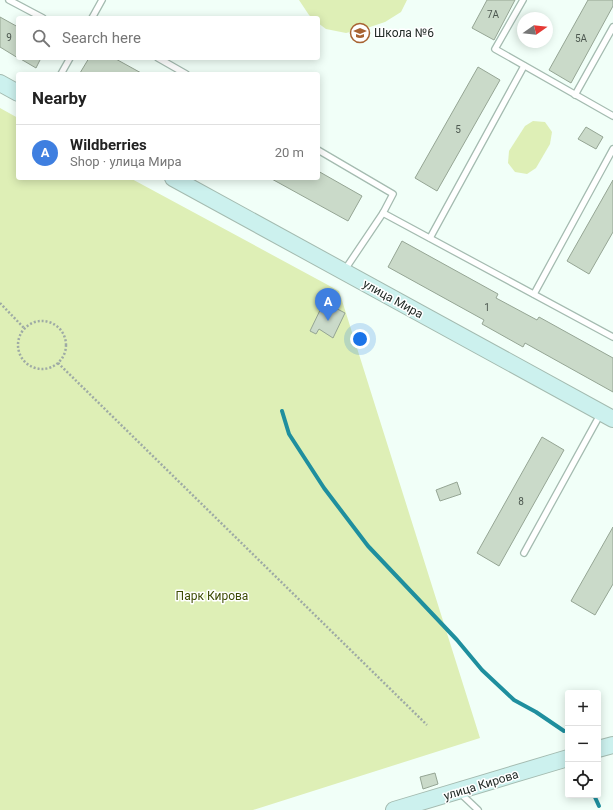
<!DOCTYPE html>
<html lang="en">
<head>
<meta charset="utf-8">
<style>
  :root { --surface:#fff; --page:#f6f6f6; --text:#222; --muted:#767676; --line:#e0e0e0; --accent:#a76332 }
  body { margin:0; font-family:Roboto,sans-serif; background:var(--page); color:var(--text) }
  .controls { position:absolute; right:12px; bottom:12px; display:grid; overflow:hidden; border-radius:4px; box-shadow:0 2px 10px #0003 }
  .controls button { width:36px; height:36px; display:grid; place-items:center; padding:0; border:0; border-bottom:1px solid var(--line); background:var(--surface); color:var(--text); font:20px sans-serif }
  .compass { position:absolute; left:517px; top:12px; width:36px; height:36px; border-radius:50%; background:var(--surface); box-shadow:0 2px 10px #0003; rotate:76deg }
  .you { position:absolute; left:360px; top:339px; width:14px; height:14px; margin:-10px; border:3px solid #fff; border-radius:50%; background:#1a73e8; box-shadow:0 0 0 6px #1a73e833 }
  .badge { display:grid; place-items:center; width:26px; height:26px; border-radius:50%; background:var(--accent); color:#fff; font-size:13px; font-weight:700 }
  .pin { position:absolute; translate:-50% -33px; filter:drop-shadow(0 1px 2px #0008) }
  .pin::after { content:''; position:absolute; top:21px; width:14px; height:12px; background:inherit; clip-path:polygon(0 0,100% 0,50% 100%) }
  .list { margin:0; padding:0; list-style:none }
  h2 { display:flex; justify-content:space-between; align-items:center; height:52px; margin:0; padding:0 16px; font-size:17px }
  h2 small { font-size:13px; font-weight:400; color:var(--muted) }
  .list li { display:grid; grid-template-columns:26px 1fr auto; gap:12px; align-items:center; box-sizing:border-box; height:56px; padding:0 16px; border-top:1px solid var(--line) }
  .list b { display:block; font-size:15px; white-space:nowrap }
  .list p { margin:0; font-size:13px; white-space:nowrap; color:var(--muted) }
  .list em { font-size:13px; font-style:normal; color:var(--muted) }
  .icon { flex:none; width:22px; height:22px; fill:none; stroke:currentColor; stroke-width:2; stroke-linecap:round; stroke-linejoin:round }
  .map { position:relative; flex:none; width:613px; height:810px; overflow:hidden }
  .search { position:absolute; background:var(--surface); box-shadow:0 2px 10px #0003; left:16px; top:16px; width:304px; height:44px; display:flex; align-items:center; gap:10px; box-sizing:border-box; padding:0 14px; border-radius:4px; color:var(--muted); font-size:15px }
  .panel { position:absolute; background:var(--surface); box-shadow:0 2px 10px #0003; left:16px; top:72px; width:304px; height:108px; border-radius:4px }
  .map>svg:first-child { display:block }
</style>
</head>
<body>
<div class="map">
<svg width="613" height="810" viewBox="0 0 613 810">
  <rect width="100%" height="100%" fill="#f1fff8"/>
  <g fill="#deefb6">
    <polygon points="299,0 407,0 401,12 385,22 367,28 346,33 326,29 318,23 318,18 312,18 309,15"/>
    <polygon points="0,108 18,118 18,178 130,178 339,291 480,738 253,810 0,810"/>
    <polygon points="533,121 545,122 552,132 550,144 536,168 527,174 515,172 508,163 509,151 525,126"/>
  </g>
  <g fill="none" stroke-linecap="round" stroke-linejoin="round">
    <g stroke="#1f8f9e" stroke-width="4">
      <polyline points="282,411 289,434 324,488 368,546 457,640 482,670 514,700 536,712 564,731"/>
      <polyline points="594,795 599,806"/>
    </g>
  </g>
  <g fill="#cadac9" stroke="#95a594">
    <polygon points="487,0 515,0 494,40 472,28"/>
    <polygon points="588,0 613,0 613,6 571,83 549,70"/>
    <polygon points="0,17 18,27 18,58 0,47"/>
    <polygon points="19,58 41,58 36,68"/>
    <polygon points="89,58 114,58 143,74 82,74 80,73"/>
    <polygon points="478,67 500,80 437,191 415,178"/>
    <polygon points="586,127 603,137 596,149 578,139"/>
    <polygon points="318,171 362,196 348,221 270,178 318,178"/>
    <polygon points="613,180 613,232 589,274 567,261"/>
    <polygon points="402,241 498,294 496,298 537,320 539,317 613,358 613,392 525,343 523,347 482,324 484,320 388,267"/>
    <polygon points="324,302 345,313 333,338 319,329 316,334 310,331"/>
    <polygon points="542,437 564,450 499,566 477,553"/>
    <polygon points="457,482 461,494 440,501 436,490"/>
    <polygon points="613,527 613,584 595,615 571,601"/>
    <polygon points="435,773 438,784 423,789 420,777"/>
  </g>
  <g fill="none" stroke-linecap="round" stroke-linejoin="round">
    <g stroke="#a4bbb0" stroke-width="8">
      <g id="lane">
        <polyline points="9,0 43,18"/>
        <polyline points="523,0 495,49 613,116"/>
        <polyline points="92,18 102,0"/>
        <polyline points="158,58 186,74"/>
        <polyline points="61,74 70,58"/>
        <polyline points="575,95 613,27"/>
        <polyline points="318,150 393,194 383,213 344,271"/>
        <polyline points="383,213 613,337"/>
        <polyline points="430,238 524,66"/>
        <polyline points="534,294 613,149"/>
        <polyline points="524,553 601,413"/>
        <polyline points="459,792 478,810"/>
      </g>
    </g>
    <g stroke="#a4bbb0" stroke-width="18">
      <g id="secondary">
        <polyline points="0,83 18,93"/>
        <polyline points="173,178 613,419"/>
        <polyline points="598,749 613,745"/>
        <polyline points="394,810 568,758"/>
      </g>
    </g>
    <g stroke="#9eaaa5" stroke-width="2.5" stroke-dasharray="2 2" stroke-linecap="butt">
      <polyline points="0,303 25,329"/>
      <circle cx="42" cy="345" r="24"/>
      <polyline points="58,363 427,725"/>
    </g>
    <use href="#lane" stroke="#fff" stroke-width="5.5"/>
    <use href="#secondary" stroke="#ccf1ee" stroke-width="16"/>
  </g>
  <defs>
    <g id="school-ring" transform="scale(1)"><circle r="9.5" fill="#fff" stroke="#a76332" stroke-width="1.5"/><path d="M0-5L7-2L0 1L-7-2ZM-4 1L0 2.5L4 1V4Q0 6-4 4Z" fill="#a76332"/></g>
  </defs>
  <g fill-rule="evenodd">
    <use href="#school-ring" x="360" y="33"/>
  </g>
  <g text-anchor="middle" stroke-width="3" stroke-linejoin="round" paint-order="stroke">
    <g font-size="10" fill="#4d5850">
      <text x="493" y="18">7А</text>
      <text x="9" y="41">9</text>
      <text x="581" y="42">5А</text>
      <text x="458" y="133">5</text>
      <text x="487" y="311">1</text>
      <text x="521" y="505">8</text>
    </g>
    <g font-size="12" fill="#232c28" stroke="#fff" text-anchor="start">
      <text x="374" y="37">Школа №6</text>
    </g>
    <g font-size="12" fill="#232c28" stroke="#fff">
      <text transform="translate(393 299) rotate(29)" y="4">улица Мира</text>
      <text transform="translate(481 785) rotate(-17)" y="4">улица Кирова</text>
    </g>
    <g font-size="12" fill="#3d4b04" stroke="#fff">
      <text x="212" y="600">Парк Кирова</text>
    </g>
  </g>
</svg>
<div class="controls">
<button>+</button>
<button>−</button>
<button><svg class="icon" aria-label="locate" viewBox="0 0 24 24"><circle cx="12" cy="12" r="6"/><path d="M12 2v4M12 18v4M2 12h4M18 12h4"/></svg></button>
</div>
<svg class="compass" viewBox="-18 -18 36 36"><path d="M0-13l5 13h-10z" fill="#e53935"/><path d="M0 13l5-13h-10z" fill="#767676"/></svg>
<div class="you"></div>
<div class="pin badge" style="left:328px;top:321px;background:#3f7fe0">A</div>
<div class="search"><svg class="icon" aria-label="search" viewBox="0 0 24 24"><circle cx="10" cy="10" r="6"/><path d="M15 15l6 6"/></svg>Search here</div>
<section class="panel">
<h2>Nearby<small></small></h2>
<ul class="list">
<li><span class="badge" style="background:#3f7fe0">A</span><div><b>Wildberries</b><p>Shop · улица Мира</p></div><em>20 m</em></li>
</ul>
</section>
</div>
</body>
</html>
